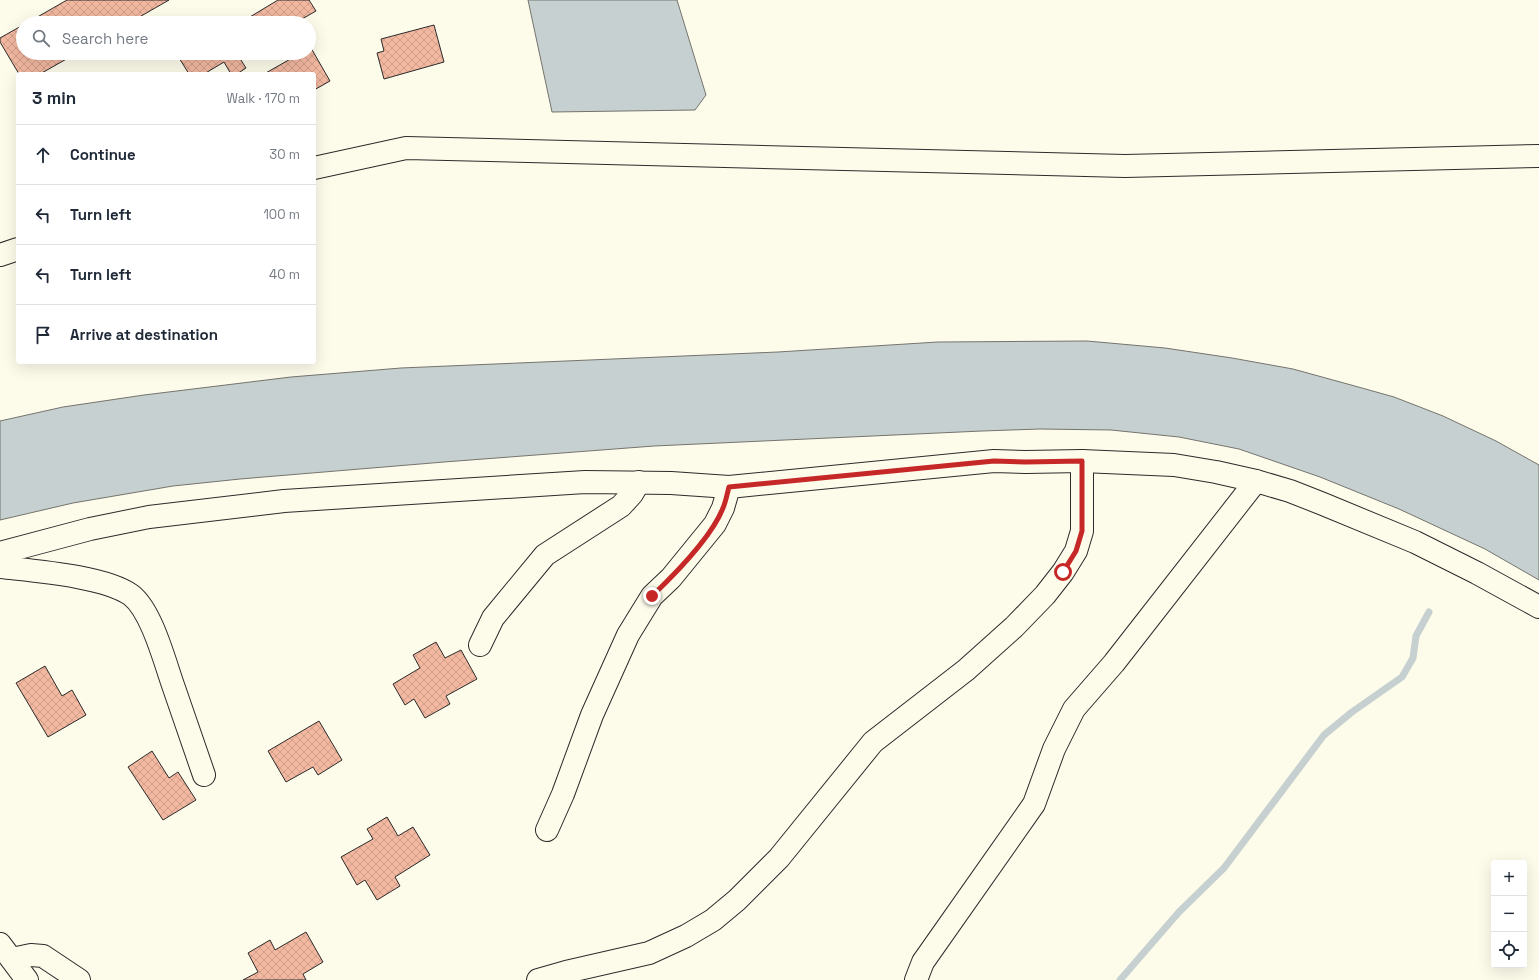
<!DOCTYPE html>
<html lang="en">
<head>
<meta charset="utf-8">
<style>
  :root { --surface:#fff; --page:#f2f2f3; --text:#1f2937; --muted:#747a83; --line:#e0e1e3 }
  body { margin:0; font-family:"Space Grotesk",sans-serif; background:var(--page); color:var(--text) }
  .controls { position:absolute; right:12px; bottom:12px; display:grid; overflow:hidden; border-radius:4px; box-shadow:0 4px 16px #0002 }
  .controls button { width:36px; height:36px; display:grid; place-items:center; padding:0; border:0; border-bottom:1px solid var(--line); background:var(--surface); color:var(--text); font:20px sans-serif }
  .stop { position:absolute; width:12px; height:12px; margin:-9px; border:3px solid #c62828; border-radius:50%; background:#fff }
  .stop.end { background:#c62828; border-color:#fff; box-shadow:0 1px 4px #0008 }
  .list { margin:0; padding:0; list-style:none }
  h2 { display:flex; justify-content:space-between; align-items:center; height:52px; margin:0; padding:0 16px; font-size:17px }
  h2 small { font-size:13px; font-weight:400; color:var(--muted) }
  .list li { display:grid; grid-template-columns:26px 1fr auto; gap:12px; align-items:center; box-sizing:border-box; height:60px; padding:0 16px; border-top:1px solid var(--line) }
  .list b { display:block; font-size:15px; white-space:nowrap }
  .list em { font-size:13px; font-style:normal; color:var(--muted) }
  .icon { flex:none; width:22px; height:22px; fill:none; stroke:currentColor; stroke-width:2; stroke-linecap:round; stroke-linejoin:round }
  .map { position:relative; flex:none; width:1539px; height:980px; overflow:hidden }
  .search { position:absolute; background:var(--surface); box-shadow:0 4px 16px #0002; left:16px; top:16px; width:300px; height:44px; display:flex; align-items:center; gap:10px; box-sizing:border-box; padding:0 14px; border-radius:22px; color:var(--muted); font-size:15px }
  .panel { position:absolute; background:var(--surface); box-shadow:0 4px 16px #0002; left:16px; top:72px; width:300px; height:292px; border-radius:4px }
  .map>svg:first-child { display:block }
</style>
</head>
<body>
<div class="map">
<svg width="1539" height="980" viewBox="0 0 1539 980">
  <defs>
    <pattern id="building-cross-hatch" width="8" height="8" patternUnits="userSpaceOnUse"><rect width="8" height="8" fill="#f2b8a0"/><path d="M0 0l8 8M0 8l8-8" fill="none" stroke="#d09e8a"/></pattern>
  </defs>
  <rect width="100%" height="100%" fill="#fdfbea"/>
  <g fill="#c7d0d0" stroke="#74746e">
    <polygon points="528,0 677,0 706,95 695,110 552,112"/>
    <polygon points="1087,341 1165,348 1232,358 1293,369 1362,388 1394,397 1443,416 1496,441 1539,465 1539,580 1485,549 1399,509 1320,477 1239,449 1179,437 1111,430 1040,429 982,431 654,446 444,462 240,479 173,486 73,503 0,520 0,421 63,407 144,395 291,377 401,368 778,352 938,342"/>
  </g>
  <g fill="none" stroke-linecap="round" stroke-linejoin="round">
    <polyline stroke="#c7d0d0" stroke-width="7" points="1120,980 1179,912 1224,868 1324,735 1352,712 1402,677 1413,658 1416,636 1429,612"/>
  </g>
  <g fill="url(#building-cross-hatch)" stroke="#2b2b2b">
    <polygon points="67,0 169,0 129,23 27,23"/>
    <polygon points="278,0 309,0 316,11 295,23 240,23"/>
    <polygon points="23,25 23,53 77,53 40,74 19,74 0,42 0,38"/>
    <polygon points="434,25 444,62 384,79 377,53 384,51 381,39"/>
    <polygon points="311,48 330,81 314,90 314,74 264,74 301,53 309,53 309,49"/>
    <polygon points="176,53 245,53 239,57 246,68 237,74 231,74 224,62 204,74 189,74"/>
    <polygon points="436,642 445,658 461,650 477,679 446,696 450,704 425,718 414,699 405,705 393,684 420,668 413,655"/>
    <polygon points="45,666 62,696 72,690 86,715 48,737 16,683"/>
    <polygon points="319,721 342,760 318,775 313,767 286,782 268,751"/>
    <polygon points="152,751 169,778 178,772 196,800 163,820 128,767"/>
    <polygon points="387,817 398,836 413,827 430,855 395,877 400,886 377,900 365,880 357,885 341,857 373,839 367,829"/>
    <polygon points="306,932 323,962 303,974 306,980 243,980 258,972 248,953 270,940 275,950"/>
  </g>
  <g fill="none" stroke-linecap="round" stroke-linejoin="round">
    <g stroke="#2b2b2b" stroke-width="24">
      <g id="minor">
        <polyline points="314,168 406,148 1125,166 1539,156"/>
        <polyline points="0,255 18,249"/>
        <polyline points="0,553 90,529 149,517 284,501 585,482 671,483 729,487 994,461 1026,462 1082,461 1174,465 1216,472 1256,481 1290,491 1323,504 1415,542 1477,573 1539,607"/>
        <path d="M0,567C34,571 104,576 131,595C152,611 165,663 174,688C184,717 194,746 204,775"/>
        <polyline points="480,645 493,618 545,555 621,506 632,494 639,482"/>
        <polyline points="547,830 563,794 592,715 628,635 652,596 671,578 715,524 723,508 729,487"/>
        <polyline points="0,944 27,980"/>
        <polyline points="12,959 31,955 43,956 79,980"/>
        <polyline points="538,980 566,972 649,953 686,936 713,920 737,900 779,858 873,742 966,670 1014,627 1045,595 1063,572 1076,551 1082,531 1082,461"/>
        <polyline points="916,980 923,962 1034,804 1054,749 1074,709 1114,663 1256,481"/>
      </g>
    </g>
    <use href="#minor" stroke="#fdfbea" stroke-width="22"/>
  </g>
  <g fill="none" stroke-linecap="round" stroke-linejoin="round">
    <path stroke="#c62828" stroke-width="5" d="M652,596C674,575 712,536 723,508C726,501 727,494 729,487L994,461L1026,462L1082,461V531L1076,551L1063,572"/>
  </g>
</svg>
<div class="controls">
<button>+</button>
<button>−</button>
<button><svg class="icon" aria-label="locate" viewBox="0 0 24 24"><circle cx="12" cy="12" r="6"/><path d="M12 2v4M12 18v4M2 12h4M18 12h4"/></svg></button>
</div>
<div class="stop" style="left:1063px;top:572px"></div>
<div class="stop end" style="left:652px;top:596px"></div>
<div class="search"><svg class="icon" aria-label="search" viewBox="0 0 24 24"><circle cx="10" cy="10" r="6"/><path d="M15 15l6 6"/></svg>Search here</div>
<section class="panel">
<h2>3 min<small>Walk · 170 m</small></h2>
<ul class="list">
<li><svg class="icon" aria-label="ahead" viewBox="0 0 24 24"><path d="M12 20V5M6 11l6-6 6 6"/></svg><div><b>Continue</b></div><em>30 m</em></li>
<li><svg class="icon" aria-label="left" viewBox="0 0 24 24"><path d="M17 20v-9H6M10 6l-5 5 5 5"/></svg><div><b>Turn left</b></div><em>100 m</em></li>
<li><svg class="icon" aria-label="left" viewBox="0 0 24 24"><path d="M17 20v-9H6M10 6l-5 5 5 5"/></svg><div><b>Turn left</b></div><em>40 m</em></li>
<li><svg class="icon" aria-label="arrive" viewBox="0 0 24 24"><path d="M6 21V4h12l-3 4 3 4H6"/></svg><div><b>Arrive at destination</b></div></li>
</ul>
</section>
</div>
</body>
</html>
